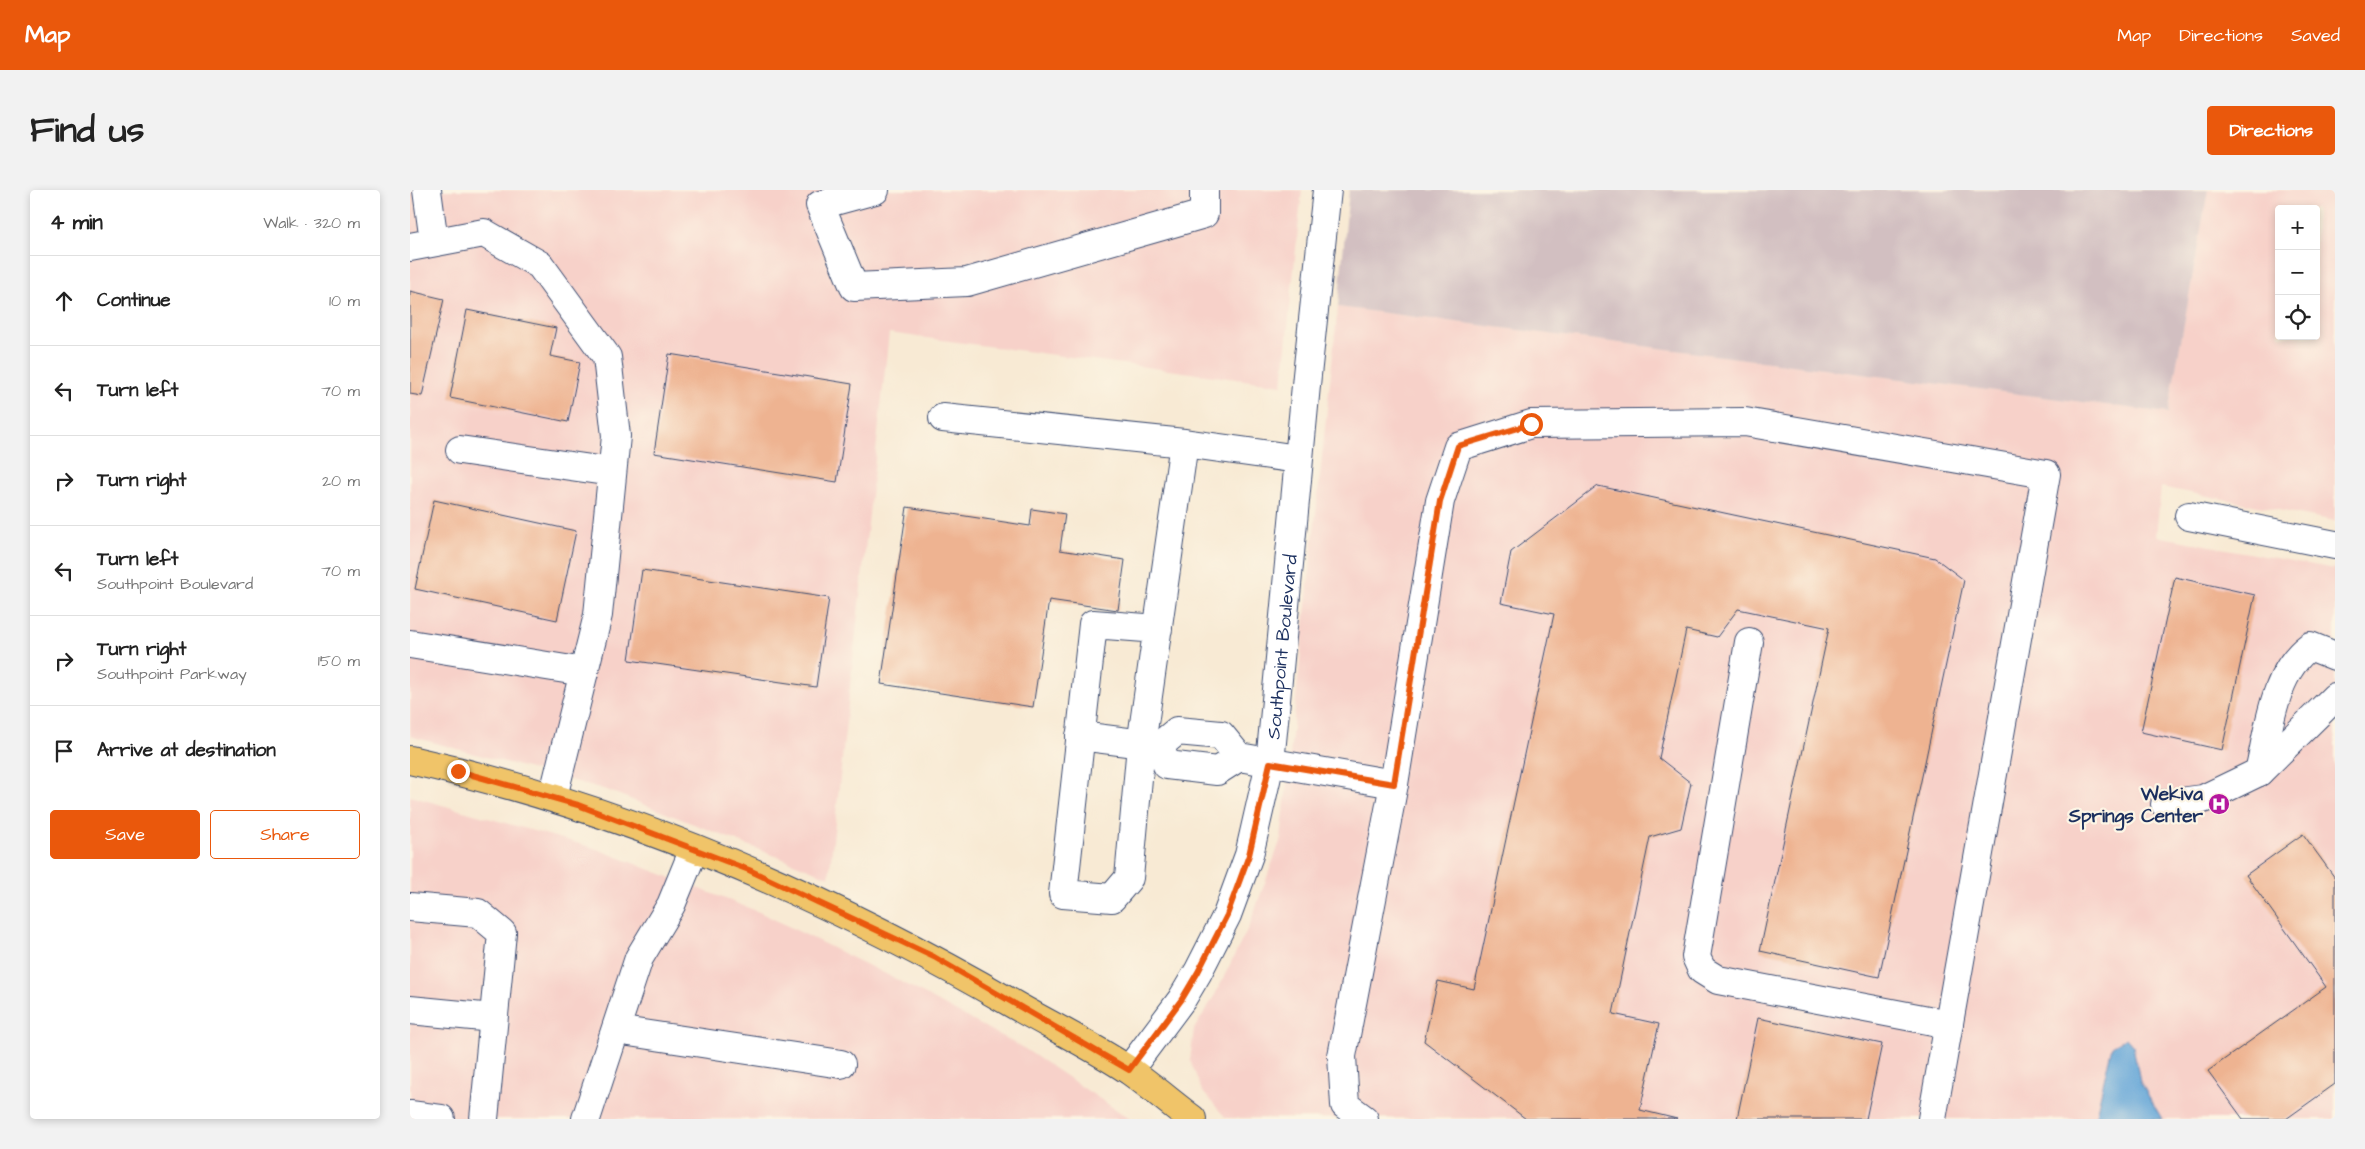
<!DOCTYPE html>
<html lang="en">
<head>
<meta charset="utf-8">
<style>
  :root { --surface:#fff; --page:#f2f2f2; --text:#222; --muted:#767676; --line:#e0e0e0; --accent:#ea580c }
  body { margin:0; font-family:"Architects Daughter",sans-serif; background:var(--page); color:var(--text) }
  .controls { position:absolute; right:15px; top:15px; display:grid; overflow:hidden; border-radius:5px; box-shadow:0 2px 8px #0003 }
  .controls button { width:45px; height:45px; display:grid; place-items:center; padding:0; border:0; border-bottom:1px solid var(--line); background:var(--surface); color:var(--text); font:25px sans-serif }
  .stop { position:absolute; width:15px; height:15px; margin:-11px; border:4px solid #ea580c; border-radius:50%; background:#fff }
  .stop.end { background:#ea580c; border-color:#fff; box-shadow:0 1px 5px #0008 }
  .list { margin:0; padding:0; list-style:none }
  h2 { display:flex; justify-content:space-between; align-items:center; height:65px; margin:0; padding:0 20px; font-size:21px }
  h2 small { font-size:16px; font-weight:400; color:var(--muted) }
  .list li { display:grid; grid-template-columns:32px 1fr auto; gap:15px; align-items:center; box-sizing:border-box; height:90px; padding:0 20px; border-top:1px solid var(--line) }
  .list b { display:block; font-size:19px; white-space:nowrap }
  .list p { margin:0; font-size:16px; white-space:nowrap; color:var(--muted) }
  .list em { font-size:16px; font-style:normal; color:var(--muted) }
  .actions { display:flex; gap:10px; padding:15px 20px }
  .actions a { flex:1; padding:11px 0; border:1px solid var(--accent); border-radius:5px; text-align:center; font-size:18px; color:var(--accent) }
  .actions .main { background:var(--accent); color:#fff }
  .icon { flex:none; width:28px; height:28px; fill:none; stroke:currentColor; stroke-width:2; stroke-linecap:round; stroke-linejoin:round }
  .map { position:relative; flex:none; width:1925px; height:929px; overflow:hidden; border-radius:5px }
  header { display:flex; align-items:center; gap:30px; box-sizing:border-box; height:70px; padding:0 25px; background:var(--accent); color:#fff }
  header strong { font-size:24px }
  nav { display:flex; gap:28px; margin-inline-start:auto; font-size:18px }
  .intro { display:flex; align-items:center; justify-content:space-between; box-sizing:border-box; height:120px; padding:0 30px }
  h1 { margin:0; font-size:35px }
  .button { padding:12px 22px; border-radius:5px; background:var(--accent); color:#fff; font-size:18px; font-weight:700 }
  main { display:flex; gap:30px; padding:0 30px }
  aside { flex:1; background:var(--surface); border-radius:5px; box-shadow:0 2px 8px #0003 }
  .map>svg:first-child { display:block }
</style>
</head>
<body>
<header>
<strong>Map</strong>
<nav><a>Map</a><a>Directions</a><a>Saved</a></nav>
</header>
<div class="intro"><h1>Find us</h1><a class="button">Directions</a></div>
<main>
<aside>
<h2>4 min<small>Walk · 320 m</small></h2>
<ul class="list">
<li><svg class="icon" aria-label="ahead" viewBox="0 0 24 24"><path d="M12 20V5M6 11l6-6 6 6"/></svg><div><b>Continue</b></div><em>10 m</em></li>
<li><svg class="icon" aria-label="left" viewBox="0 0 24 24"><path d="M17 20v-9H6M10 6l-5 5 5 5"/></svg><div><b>Turn left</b></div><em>70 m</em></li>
<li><svg class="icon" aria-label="right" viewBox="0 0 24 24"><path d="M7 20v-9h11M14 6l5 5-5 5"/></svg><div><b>Turn right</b></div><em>20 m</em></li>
<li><svg class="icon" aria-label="left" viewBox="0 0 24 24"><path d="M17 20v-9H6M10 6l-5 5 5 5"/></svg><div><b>Turn left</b><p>Southpoint Boulevard</p></div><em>70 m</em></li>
<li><svg class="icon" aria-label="right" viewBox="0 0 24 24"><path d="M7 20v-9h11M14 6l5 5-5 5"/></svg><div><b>Turn right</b><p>Southpoint Parkway</p></div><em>150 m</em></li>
<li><svg class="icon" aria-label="arrive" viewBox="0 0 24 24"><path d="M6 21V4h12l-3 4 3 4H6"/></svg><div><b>Arrive at destination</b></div></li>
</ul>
<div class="actions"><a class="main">Save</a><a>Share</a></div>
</aside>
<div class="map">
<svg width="1925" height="929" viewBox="0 0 1925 929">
  <rect width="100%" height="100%" fill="#fcf5e5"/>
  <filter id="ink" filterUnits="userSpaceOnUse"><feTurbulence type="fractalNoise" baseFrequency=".02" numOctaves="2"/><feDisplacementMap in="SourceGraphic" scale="10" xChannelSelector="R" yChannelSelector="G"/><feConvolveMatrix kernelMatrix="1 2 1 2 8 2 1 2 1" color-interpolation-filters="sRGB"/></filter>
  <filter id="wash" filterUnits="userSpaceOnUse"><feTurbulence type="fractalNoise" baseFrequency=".0096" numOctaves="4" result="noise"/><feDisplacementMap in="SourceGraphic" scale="20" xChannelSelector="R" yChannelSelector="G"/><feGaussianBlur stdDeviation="1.12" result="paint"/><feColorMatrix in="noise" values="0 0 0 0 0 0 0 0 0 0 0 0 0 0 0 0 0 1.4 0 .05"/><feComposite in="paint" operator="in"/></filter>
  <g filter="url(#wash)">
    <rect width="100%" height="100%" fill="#f8ead4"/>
    <g fill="#f7d1c9" fill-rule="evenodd">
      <polygon points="0,0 892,0 872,195 479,143 419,687 197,600 0,546"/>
      <path d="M1798,0H1925V331L1751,297L1746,346L1925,379V929H1752L1730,891L1723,856H1702L1685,929L816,928L792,901L780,870L784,839L805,805L839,736L871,649L928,117L1758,223ZM1869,19H1906V146H1869Z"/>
      <polygon points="0,606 184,658 349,722 488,790 615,859 720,929 0,929"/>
    </g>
    <polygon fill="#d2bfc1" points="939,0 1798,0 1758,223 928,117"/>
    <polygon fill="#63a6d8" stroke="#3f6a9b" points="1716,848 1723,856 1730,891 1752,929 1685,929 1702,856"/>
    <g id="blocks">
      <g fill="#eeb391">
        <polygon points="0,101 34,109 12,206 0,204"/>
        <polygon points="57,120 146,138 140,166 170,172 158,232 40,208"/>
        <polygon points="259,164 442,194 427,292 244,263"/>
        <polygon points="1188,296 1525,368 1554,390 1469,787 1350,761 1419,438 1328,419 1307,447 1276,440 1249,568 1281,593 1271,638 1240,647 1203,824 1249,834 1230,920 1267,929 1116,929 1014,851 1028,791 1064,799 1144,424 1091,413 1101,362"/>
        <polygon points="24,310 166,341 147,430 5,399"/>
        <polygon points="497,317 620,336 622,319 655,324 650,360 715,370 708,420 639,410 623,517 471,494"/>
        <polygon points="232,380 419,408 406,497 219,470"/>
        <polygon points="1765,387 1845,405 1812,560 1731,542"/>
        <polygon points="1893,644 1925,688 1925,894 1876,929 1833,929 1798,881 1916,797 1836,685"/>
        <polygon points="1348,828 1472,854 1456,929 1327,929"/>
      </g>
    </g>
  </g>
  <g filter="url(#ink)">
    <use href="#blocks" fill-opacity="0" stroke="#3c4b70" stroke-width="1"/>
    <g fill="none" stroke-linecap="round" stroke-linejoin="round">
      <g stroke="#3c4b70" stroke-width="30">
        <g id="minor">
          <polyline points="17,0 24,52"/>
          <polyline points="465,0 410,15 444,97 557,92 794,24 794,0"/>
          <polyline points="0,57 74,43 130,75 197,167 206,246 188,425 143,607"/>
          <polyline points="533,228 774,253 888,269"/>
          <polyline points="50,260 202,282"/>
          <polyline points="1779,326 1925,355"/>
          <polyline points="748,439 683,434 653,704 702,708 719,688 731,555 774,253"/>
          <polyline points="1339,452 1286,767 1292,780 1308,790 1539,834"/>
          <polyline points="0,454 174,482"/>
          <polyline points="670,546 749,556 767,541 811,545 829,567 984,594 1030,311 1048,257 1121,234 1335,232 1636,284 1522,929"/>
          <polyline points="749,556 757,575 807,581 829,567"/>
          <path d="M1849,582C1859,540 1863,483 1900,456L1925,466"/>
          <polyline points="1755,614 1793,609 1849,582 1925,507"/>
          <polyline points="0,717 68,723 92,743 74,929"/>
          <polyline points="0,820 83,828"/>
          <polyline points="206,840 431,874"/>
          <path id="s1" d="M719,880L772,809L788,782L817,725L839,665L860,573L897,185L917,0"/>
          <polyline points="0,925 31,929"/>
          <polyline points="176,929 229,768 261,715 284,659"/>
          <polyline points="954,929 935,915 932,866 984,594"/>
        </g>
      </g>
      <g stroke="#3c4b70" stroke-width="30">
        <path id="major" d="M0,570C212,617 415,705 603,814C641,836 683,856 720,881C741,896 761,913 782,929"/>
      </g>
      <use href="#minor" stroke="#fff" stroke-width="28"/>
      <use href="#major" stroke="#f0c469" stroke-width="28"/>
    </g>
  </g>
  <g fill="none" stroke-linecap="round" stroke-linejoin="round" filter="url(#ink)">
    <polyline stroke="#ea580c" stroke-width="6" points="48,581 168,615 339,680 524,767 719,880 772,809 788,782 817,725 839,665 860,573 984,594 1030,311 1048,256 1121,234"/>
  </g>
  <defs>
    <g id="hospital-disc" transform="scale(1.125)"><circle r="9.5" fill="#b5179e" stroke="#fcf5e5"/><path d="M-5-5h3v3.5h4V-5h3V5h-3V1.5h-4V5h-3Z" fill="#fff"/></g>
  </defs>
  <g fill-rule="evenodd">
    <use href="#hospital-disc" x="1809" y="614"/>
  </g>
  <g text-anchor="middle" stroke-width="4.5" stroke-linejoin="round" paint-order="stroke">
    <g font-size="19" fill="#1b2f5e" stroke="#fcf5e5">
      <text dy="7" stroke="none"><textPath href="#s1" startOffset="459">Southpoint Boulevard</textPath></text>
    </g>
    <g font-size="19" font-weight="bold" fill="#1b2f5e" stroke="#fcf5e5" text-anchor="end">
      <text x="1793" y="610">Wekiva<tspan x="1793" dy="22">Springs Center</tspan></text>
    </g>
  </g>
</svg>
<div class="controls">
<button>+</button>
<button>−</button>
<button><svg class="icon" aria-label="locate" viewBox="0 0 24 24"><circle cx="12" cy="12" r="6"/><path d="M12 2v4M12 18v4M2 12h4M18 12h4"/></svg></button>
</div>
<div class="stop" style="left:1121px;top:234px"></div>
<div class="stop end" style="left:48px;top:581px"></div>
</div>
</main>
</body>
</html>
